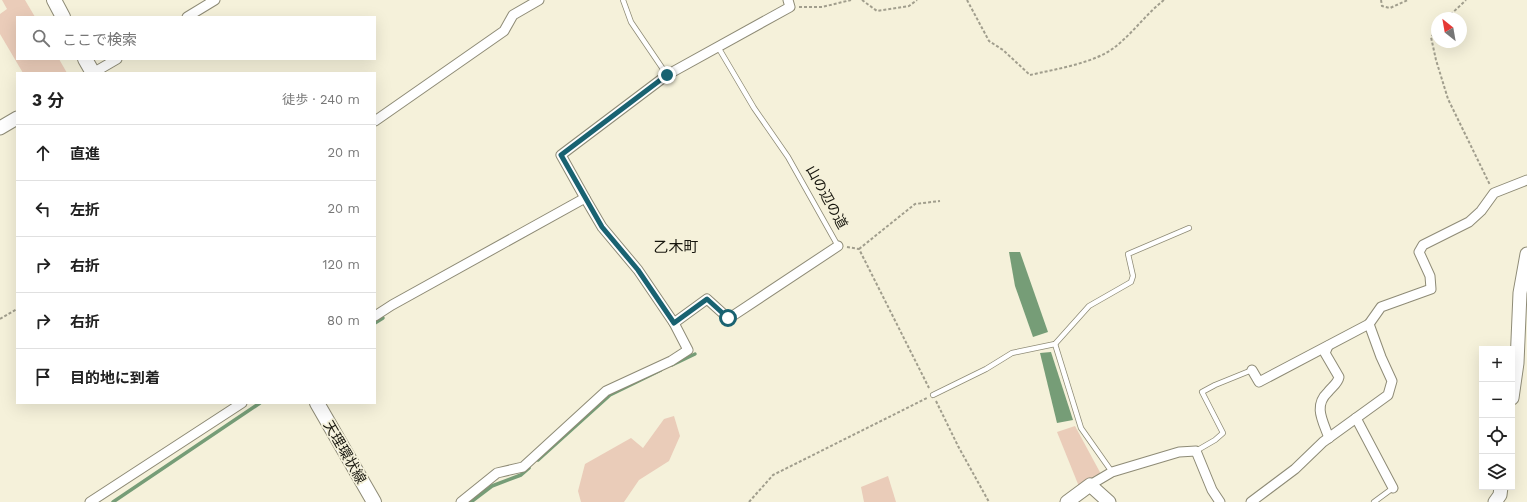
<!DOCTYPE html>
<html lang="ja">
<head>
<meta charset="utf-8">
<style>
  :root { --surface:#fff; --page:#f2f2f2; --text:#222; --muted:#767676; --line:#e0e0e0 }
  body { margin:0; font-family:"Work Sans","Noto Sans JP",sans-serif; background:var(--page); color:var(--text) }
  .controls { position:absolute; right:12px; bottom:12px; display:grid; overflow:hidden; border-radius:0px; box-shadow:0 4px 16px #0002 }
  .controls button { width:36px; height:36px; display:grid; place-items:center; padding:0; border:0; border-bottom:1px solid var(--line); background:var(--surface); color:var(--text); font:20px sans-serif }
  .compass { position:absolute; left:1431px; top:12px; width:36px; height:36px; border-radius:50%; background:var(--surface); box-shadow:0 4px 16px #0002; rotate:329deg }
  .stop { position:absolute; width:12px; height:12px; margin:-9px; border:3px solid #196271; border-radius:50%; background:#fff }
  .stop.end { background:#196271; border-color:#fff; box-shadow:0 1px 4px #0008 }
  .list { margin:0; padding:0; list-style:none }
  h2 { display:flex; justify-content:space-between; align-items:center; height:52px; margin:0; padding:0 16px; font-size:17px }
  h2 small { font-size:13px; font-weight:400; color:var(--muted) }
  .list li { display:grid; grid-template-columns:26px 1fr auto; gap:12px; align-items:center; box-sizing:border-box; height:56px; padding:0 16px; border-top:1px solid var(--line) }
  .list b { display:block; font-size:15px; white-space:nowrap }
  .list em { font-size:13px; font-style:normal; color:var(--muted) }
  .icon { flex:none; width:22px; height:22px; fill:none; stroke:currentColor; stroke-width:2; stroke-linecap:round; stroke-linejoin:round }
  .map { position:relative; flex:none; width:1527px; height:502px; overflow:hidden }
  .search { position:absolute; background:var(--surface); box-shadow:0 4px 16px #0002; left:16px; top:16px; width:360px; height:44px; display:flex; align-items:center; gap:10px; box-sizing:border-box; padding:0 14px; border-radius:0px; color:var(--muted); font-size:15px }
  .panel { position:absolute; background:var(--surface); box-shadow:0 4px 16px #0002; left:16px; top:72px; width:360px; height:332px; border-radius:0px }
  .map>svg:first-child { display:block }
</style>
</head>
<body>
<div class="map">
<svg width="1527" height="502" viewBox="0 0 1527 502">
  <rect width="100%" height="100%" fill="#f5f1da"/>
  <g fill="#eaccb9">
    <polygon points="2,0 25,0 35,17 17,17 17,59 59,59 67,73 23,73 0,34 0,14 7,9"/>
    <polygon points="674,416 680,436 669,461 639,480 624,502 581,502 578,491 585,464 631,438 643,448 664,419"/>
    <polygon points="1075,426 1102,476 1080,489 1057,432"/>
    <polygon points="888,476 896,502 864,502 861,487"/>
  </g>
  <g fill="#769d77">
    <polygon points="1009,252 1020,252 1048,332 1033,337 1015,286"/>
    <polygon points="1051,352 1073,420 1057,423 1040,353"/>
  </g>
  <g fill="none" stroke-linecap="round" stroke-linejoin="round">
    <g stroke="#769d77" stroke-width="3.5">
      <polyline points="375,323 383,318"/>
      <polyline points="672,365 695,354"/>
      <polyline points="538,460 610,395 661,370"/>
      <polyline points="113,502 260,403"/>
      <polyline points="471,502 492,486 521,475 529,468"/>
    </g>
    <g stroke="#8e8b76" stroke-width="6">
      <g id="lane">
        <polyline points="623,0 631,22 667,75"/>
        <polyline points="718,47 754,108 788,157 838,246"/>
        <polyline points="1055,344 1081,428 1112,472"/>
        <polyline points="933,395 986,369 1012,353 1055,344 1089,306 1131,282 1133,276 1128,254 1189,228"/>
        <polyline points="1196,451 1215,440 1223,433 1202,392 1215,385 1252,370"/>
        <polyline points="1374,502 1393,488"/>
      </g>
    </g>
    <g stroke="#8e8b76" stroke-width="11">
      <g id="street">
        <polyline points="187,17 215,0"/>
        <polyline points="93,73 117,59"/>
        <polyline points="375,121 504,31 513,15 539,0"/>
        <polyline points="585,198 602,227 638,270 674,323"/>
        <polyline points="375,316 392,305 585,198 561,155 667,75 790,7 788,0"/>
        <path d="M1328,346L1325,353L1339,377C1338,383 1332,387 1328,392C1313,406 1323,421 1329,438"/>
        <polyline points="1252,370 1259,382 1369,324 1381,307 1431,289 1430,276 1419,252 1423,245 1469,222 1481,211 1494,193 1527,180"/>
        <polyline points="1356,418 1393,488"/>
        <polyline points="1090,485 1112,472 1179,452 1196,451 1212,490 1220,502"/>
        <polyline points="90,502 242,403"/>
        <polyline points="461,502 497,473 523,467 606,391 671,361 688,350 674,323 707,299 728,318 734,315 838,246"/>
        <polyline points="1251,502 1295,469 1323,442 1388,395 1392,381 1381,357 1369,324"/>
      </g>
    </g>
    <g stroke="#8e8b76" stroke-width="15">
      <g id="secondary">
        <polyline points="0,128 17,118"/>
        <polyline points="1512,398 1517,363 1520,293 1527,254"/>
        <polyline points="1067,502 1090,485 1109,502"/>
        <polyline points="1495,502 1500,495 1501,487"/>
      </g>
    </g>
    <g stroke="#8e8b76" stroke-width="16">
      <g id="primary">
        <polyline points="54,0 63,17"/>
        <polyline points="85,59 93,73"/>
        <polyline points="317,403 374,502"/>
      </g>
    </g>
    <g stroke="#a19e8d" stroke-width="2" stroke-dasharray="3 2" stroke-linecap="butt">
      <polyline points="862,0 877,11 909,6 917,0"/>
      <path d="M967,0L989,41L1003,50L1030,75C1056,69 1095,63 1115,47C1133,33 1146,14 1164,0"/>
      <polyline points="1381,0 1382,6 1390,8 1408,0"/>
      <polyline points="799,7 822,7 851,0"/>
      <polyline points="1447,18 1466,0"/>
      <polyline points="1437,30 1431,37 1436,60 1448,99 1490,185"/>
      <polyline points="847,247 859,249 929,388"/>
      <polyline points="859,249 915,204 940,201"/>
      <polyline points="0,319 17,309"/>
      <polyline points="936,401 958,446 989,502"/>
      <polyline points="749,502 773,475 927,398"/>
    </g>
    <use href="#lane" stroke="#fff" stroke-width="4.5"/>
    <use href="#street" stroke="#fff" stroke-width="9"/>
    <use href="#secondary" stroke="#fff" stroke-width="13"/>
    <use href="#primary" stroke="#fff" stroke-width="14"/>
  </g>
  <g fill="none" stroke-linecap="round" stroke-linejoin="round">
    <polyline stroke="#196271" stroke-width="5" points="667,75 561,155 602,227 638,270 674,323 707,299 728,318"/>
  </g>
  <g text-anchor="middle" stroke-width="3.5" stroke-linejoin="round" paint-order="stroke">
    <g font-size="14" fill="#16150d" stroke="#f5f1da">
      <text transform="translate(827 197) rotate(61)" y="5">山の辺の道</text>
      <text transform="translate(345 452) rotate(60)" y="5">天理環状線</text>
    </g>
    <g font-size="15" fill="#16150d" stroke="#f5f1da">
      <text x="676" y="252">乙木町</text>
    </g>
  </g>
</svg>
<div class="controls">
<button>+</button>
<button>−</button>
<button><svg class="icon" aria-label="locate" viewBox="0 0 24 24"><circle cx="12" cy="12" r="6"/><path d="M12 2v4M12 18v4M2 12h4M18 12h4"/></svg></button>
<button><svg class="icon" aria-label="layers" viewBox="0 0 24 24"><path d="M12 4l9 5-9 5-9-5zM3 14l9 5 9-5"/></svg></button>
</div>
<svg class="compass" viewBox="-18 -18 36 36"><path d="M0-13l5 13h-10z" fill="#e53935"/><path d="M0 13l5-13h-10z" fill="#767676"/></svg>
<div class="stop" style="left:728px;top:318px"></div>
<div class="stop end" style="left:667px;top:75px"></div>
<div class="search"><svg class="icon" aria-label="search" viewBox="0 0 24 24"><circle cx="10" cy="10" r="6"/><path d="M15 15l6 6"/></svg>ここで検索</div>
<section class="panel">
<h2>3 分<small>徒歩 · 240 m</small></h2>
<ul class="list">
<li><svg class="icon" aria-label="ahead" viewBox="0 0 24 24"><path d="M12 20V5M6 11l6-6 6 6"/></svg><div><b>直進</b></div><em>20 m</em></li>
<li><svg class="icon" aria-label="left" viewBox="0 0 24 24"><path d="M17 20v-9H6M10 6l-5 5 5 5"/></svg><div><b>左折</b></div><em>20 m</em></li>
<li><svg class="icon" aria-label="right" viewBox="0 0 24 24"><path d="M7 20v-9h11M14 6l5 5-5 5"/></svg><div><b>右折</b></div><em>120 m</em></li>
<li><svg class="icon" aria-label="right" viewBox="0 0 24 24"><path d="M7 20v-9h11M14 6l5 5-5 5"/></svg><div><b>右折</b></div><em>80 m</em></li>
<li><svg class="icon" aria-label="arrive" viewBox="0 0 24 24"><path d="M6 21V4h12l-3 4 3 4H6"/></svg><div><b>目的地に到着</b></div></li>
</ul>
</section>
</div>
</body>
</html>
